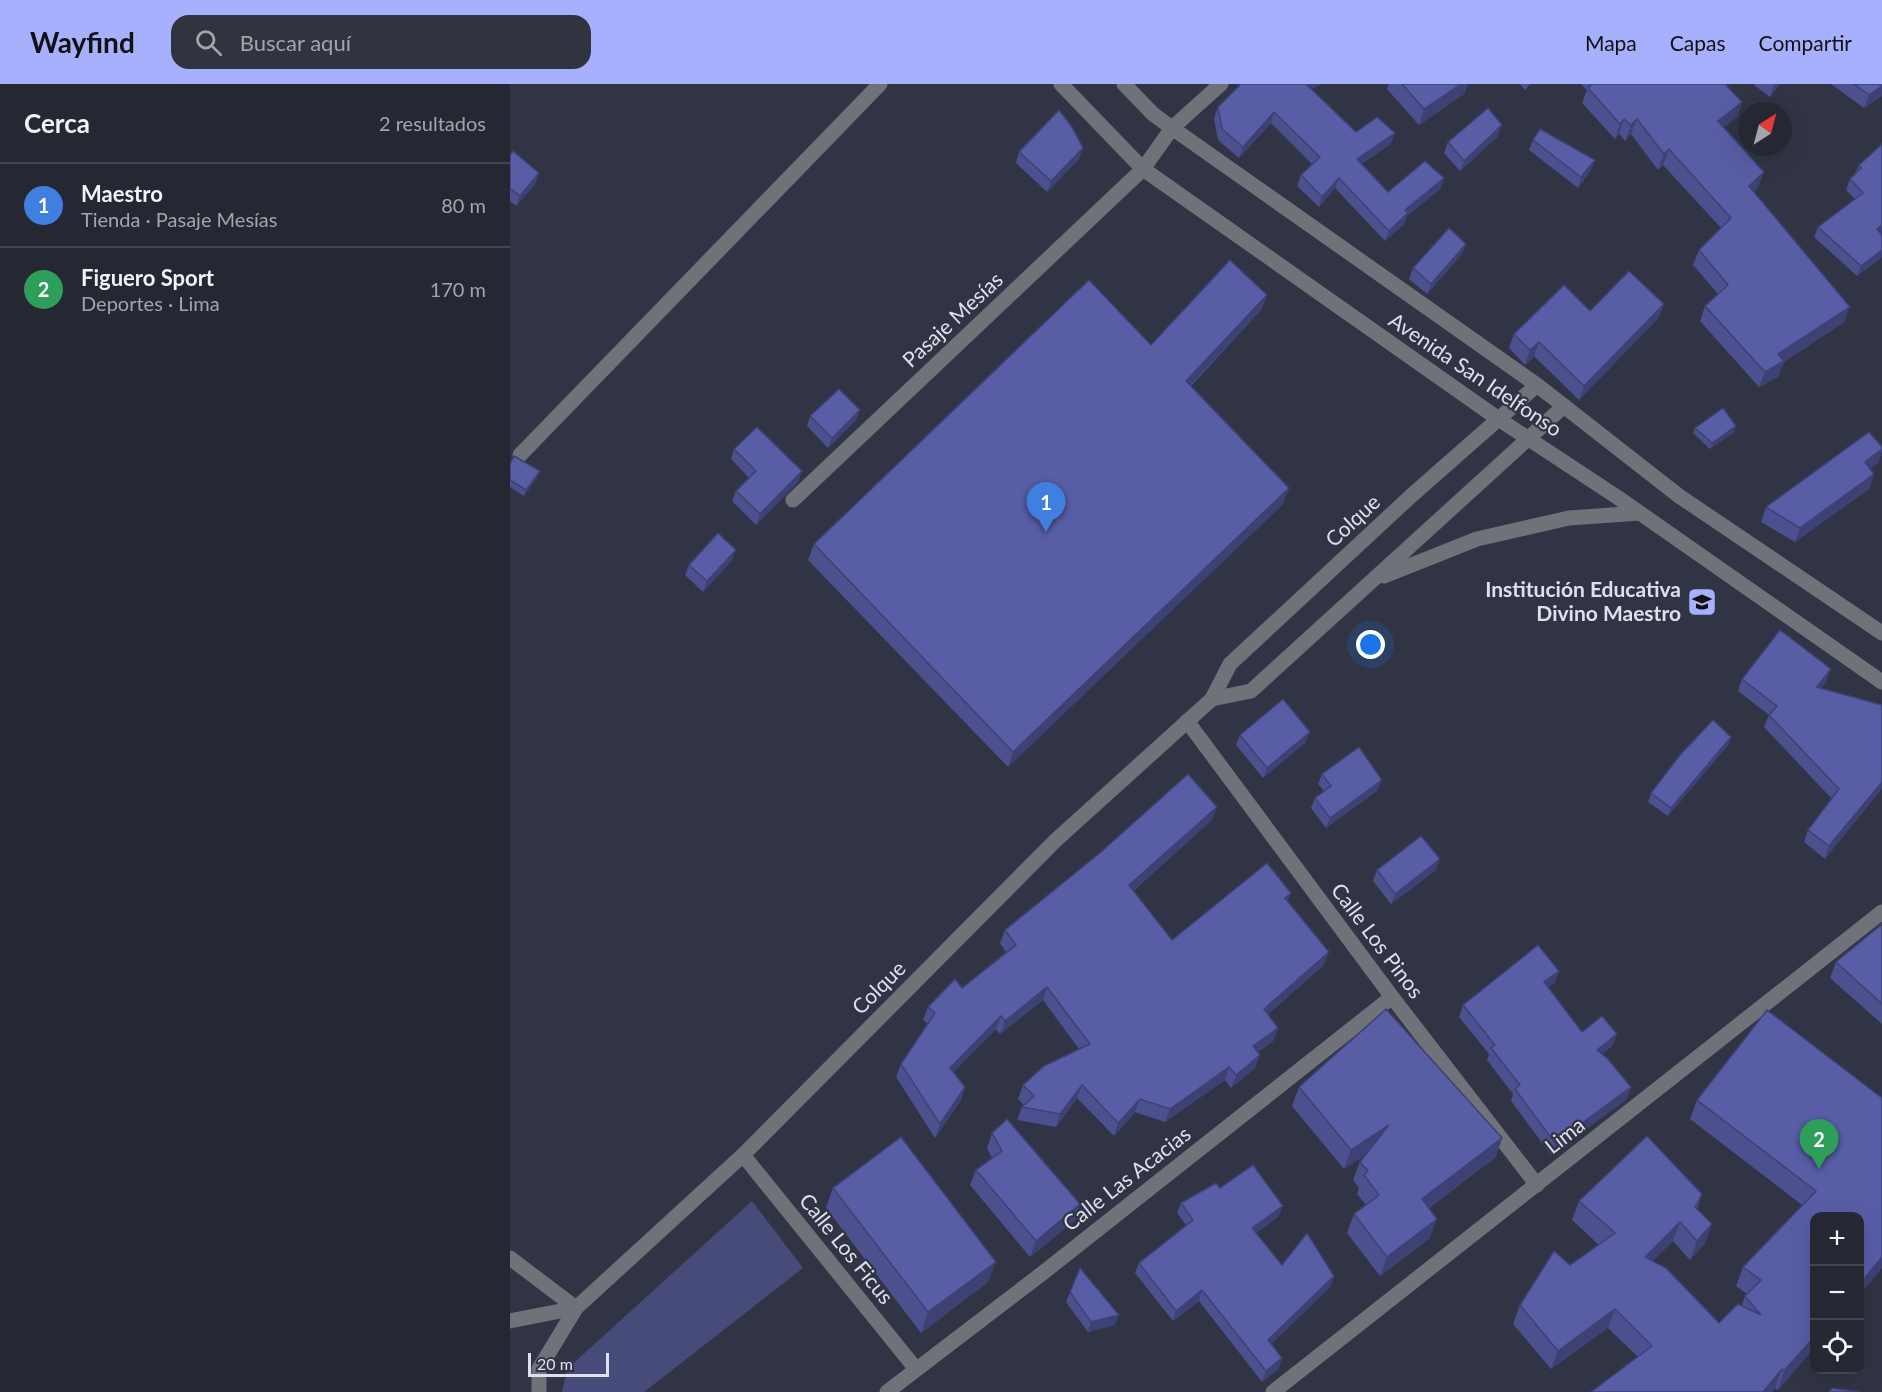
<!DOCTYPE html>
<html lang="es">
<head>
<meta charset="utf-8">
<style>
  :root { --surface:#252733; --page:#31333f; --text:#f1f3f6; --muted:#a3a5ac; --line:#42444e; --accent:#a7b0fc }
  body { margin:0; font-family:Lato,sans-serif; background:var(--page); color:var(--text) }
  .controls { position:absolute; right:18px; bottom:18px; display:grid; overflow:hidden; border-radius:12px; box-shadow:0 6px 24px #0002 }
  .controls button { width:54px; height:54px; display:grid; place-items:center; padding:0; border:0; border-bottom:2px solid var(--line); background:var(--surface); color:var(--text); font:30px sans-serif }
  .compass { position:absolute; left:1228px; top:18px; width:54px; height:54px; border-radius:50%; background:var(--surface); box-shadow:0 6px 24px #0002; rotate:36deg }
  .scale { position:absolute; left:18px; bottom:15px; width:81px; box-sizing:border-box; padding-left:6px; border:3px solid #dfe0eb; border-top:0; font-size:16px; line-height:21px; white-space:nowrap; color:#dfe0eb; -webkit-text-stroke:4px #313444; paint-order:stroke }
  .you { position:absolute; left:861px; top:561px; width:21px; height:21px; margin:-15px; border:4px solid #fff; border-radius:50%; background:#1a73e8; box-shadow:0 0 0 9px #1a73e833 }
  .badge { display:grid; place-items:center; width:39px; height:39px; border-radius:50%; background:var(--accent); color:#fff; font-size:20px; font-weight:700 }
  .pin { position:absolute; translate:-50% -50px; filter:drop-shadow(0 2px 3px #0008) }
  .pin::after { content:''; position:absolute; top:32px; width:21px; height:18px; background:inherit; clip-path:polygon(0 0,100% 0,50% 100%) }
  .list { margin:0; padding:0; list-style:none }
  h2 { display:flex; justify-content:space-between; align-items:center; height:78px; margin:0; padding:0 24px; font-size:26px }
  h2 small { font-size:20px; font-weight:400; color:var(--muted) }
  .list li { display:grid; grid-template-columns:39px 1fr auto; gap:18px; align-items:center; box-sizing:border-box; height:84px; padding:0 24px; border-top:2px solid var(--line) }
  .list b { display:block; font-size:22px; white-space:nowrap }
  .list p { margin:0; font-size:20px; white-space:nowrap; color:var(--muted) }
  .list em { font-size:20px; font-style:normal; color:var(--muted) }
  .icon { flex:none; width:33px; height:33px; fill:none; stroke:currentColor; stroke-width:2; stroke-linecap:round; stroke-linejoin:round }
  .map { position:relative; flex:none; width:1372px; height:1308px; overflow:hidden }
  header { display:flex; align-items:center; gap:36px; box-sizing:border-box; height:84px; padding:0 30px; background:var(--accent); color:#111 }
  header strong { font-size:28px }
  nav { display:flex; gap:33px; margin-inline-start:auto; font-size:21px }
  .search { width:420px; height:54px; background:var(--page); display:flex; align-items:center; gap:15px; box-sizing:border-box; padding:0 21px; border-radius:18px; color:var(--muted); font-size:22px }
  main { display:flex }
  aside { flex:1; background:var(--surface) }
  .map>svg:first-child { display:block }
</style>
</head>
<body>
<header>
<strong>Wayfind</strong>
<div class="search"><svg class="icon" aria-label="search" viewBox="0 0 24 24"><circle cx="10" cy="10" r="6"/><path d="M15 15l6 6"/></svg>Buscar aquí</div>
<nav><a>Mapa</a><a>Capas</a><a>Compartir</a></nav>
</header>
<main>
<aside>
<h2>Cerca<small>2 resultados</small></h2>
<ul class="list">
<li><span class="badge" style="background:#3f7fe0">1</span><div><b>Maestro</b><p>Tienda · Pasaje Mesías</p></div><em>80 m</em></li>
<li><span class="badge" style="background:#2e9e5b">2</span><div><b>Figuero Sport</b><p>Deportes · Lima</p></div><em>170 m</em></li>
</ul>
</aside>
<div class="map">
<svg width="1372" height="1308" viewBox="0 0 1372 1308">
  <rect width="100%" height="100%" fill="#313444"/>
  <polygon fill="#464b79" points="242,1117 293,1184 134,1308 52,1308 57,1285"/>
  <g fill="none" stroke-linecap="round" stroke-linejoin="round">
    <g stroke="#70727a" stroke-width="15">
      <polyline points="551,0 633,85 990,336 1107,413 1372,598"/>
      <polyline points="614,0 643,30 662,44 1027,301 1169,412 1372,549"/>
      <polyline points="10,371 370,0"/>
      <polyline points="283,416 633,85 662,44 711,0"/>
      <polyline points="874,492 967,455 1059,434 1130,429"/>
      <polyline points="702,615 741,607 1054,322"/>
      <polyline points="677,637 882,913 1027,1101"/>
      <polyline points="233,1071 406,1285"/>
      <polyline points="0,1174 66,1224"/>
      <polyline points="0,1237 66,1224"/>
      <polyline points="29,1308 29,1285 66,1224 233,1071 546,756 702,615 720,580 901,412 1027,301"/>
      <polyline points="377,1308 534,1188 882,913"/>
      <polyline points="763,1308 1372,828"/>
    </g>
  </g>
  <g fill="#4c508f">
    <polygon points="731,0 811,0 801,5 846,48 881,60 851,80 878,108 934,94 930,105 897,132 894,140 875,157 825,104 809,123 787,102 791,91 802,80 761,39 729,74 708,56 704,34 708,23"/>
    <polygon points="879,0 958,0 954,10 909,41 877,5"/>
    <polygon points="1010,0 1020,0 1015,6"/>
    <polygon points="1071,0 1216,0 1232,18 1227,33 1214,43 1254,88 1248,103 1243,108 1334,238 1274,278 1268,293 1249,303 1190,237 1195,222 1208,210 1183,181 1189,166 1211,144 1153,81 1148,86 1121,50 1115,57 1109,50 1105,55 1072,19 1077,6"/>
    <polygon points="1245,0 1270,0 1260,13 1244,1"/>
    <polygon points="1321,0 1372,0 1372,12 1354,24"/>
    <polygon points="988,52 950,87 934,69 938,58"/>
    <polygon points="1023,56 1081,86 1068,104 1019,66"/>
    <polygon points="1372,60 1372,148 1371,149 1372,151 1372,173 1347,192 1304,153 1308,143 1345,115 1336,106 1340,95 1345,90 1349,81"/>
    <polygon points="509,68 569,75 537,108 506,79"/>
    <polygon points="0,71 29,89 25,100 6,122 0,117"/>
    <polygon points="956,160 952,170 917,210 899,195 903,184"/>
    <polygon points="757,211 751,226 681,302 773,420 498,683 298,476 304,460 641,261"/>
    <polygon points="1154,220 1148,234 1069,316 1024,272 1015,281 999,264 1004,250 1080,227"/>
    <polygon points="300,332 346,336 318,364 297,342"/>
    <polygon points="1226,342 1224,348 1200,365 1183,349 1185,344"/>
    <polygon points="1372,363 1372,367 1368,379 1360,384 1364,390 1359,405 1285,458 1251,438 1256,423"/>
    <polygon points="224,365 292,387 288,398 246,441 222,417 226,407 239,394 221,375"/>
    <polygon points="0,380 30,387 28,392 14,412 0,403"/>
    <polygon points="222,476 193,508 175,491 179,481"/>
    <polygon points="1232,595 1316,598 1311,604 1372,621 1315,775 1294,758 1298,746 1322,715 1254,643 1259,631 1228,607"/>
    <polygon points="730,651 796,658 753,694 726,661"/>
    <polygon points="1221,653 1218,661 1158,732 1138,718 1141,709"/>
    <polygon points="812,690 868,706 816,744 801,724 805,714 814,707 808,700"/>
    <polygon points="702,736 623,807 662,856 778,817 814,881 758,930 768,944 763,957 748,968 745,984 721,1004 715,996 655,1038 625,1028 604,1052 567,1014 546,1043 507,1036 512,1023 514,1021 508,1015 513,1001 569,965 533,916 490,950 486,945 443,988 455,1003 451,1016 425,1054 386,993 391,980 418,940 413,936 418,923 452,904 496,868 490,859 495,846"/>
    <polygon points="867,786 926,786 881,820 863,797"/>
    <polygon points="1372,840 1372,940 1320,894 1326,878"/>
    <polygon points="1049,887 1045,898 1038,903 1072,948 1107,950 1102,962 1092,970 1117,1015 1041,1071 1001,1017 1003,1010 977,976 979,970 949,933 953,921"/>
    <polygon points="789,1003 986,1073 919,1124 920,1154 870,1192 837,1149 844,1130 856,1121 847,1110 849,1104 843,1096 850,1078 855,1071 834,1085 782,1022"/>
    <polygon points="1372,1014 1372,1184 1350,1210 1305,1132 1305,1263 1268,1306 1265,1304 1262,1308 1081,1308 1128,1273 1098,1244 1041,1285 1003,1240 1010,1221 1089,1161 1062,1136 1069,1117 1192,1110 1187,1125 1202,1140 1195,1159 1180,1176 1163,1157 1142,1177 1209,1239 1232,1221 1235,1212 1237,1210 1226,1202 1233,1183 1292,1121 1180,1035 1187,1016"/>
    <polygon points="482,1049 570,1120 565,1136 520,1173 460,1101 466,1086 482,1074 477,1064"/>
    <polygon points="323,1104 478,1198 411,1249 316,1124"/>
    <polygon points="710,1104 769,1132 746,1149 772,1181 824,1192 820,1203 761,1260 769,1285 752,1298 689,1217 663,1237 625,1189 629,1179 676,1141 667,1129 671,1119"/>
    <polygon points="560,1208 605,1241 578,1248 556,1218"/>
  </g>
  <g fill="#3e4174">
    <polygon points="794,0 811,0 791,9"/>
    <polygon points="951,0 958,0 954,10 909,41 914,25"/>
    <polygon points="1264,0 1270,0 1260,13"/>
    <polygon points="1372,2 1372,12 1354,24 1359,11"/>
    <polygon points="1232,18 1227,33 1202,52 1208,37"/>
    <polygon points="764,28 761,39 729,74 733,63"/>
    <polygon points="1114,35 1109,50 1105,55 1110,40"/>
    <polygon points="1127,35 1121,50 1115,57 1121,41"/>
    <polygon points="992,41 988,52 950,87 954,77"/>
    <polygon points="885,49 881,60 843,85 847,75"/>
    <polygon points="573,64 569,75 537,108 541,97"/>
    <polygon points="1159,65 1153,81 1148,86 1154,70"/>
    <polygon points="1085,76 1081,86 1068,104 1071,93"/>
    <polygon points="1254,88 1248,103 1233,117 1239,102"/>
    <polygon points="29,89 25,100 6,122 10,112"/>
    <polygon points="829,94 825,104 809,123 812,113"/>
    <polygon points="934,94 930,105 897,132 894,140 875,157 879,147 895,126"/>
    <polygon points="1372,141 1372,148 1363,156 1367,145"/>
    <polygon points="956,160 952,170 917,210 921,200"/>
    <polygon points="1372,166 1372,173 1347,192 1351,182"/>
    <polygon points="757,211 751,226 670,312 676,297"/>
    <polygon points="1154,220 1148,234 1069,316 1074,302"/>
    <polygon points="1340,223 1334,238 1274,278 1268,293 1249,303 1255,288 1268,270"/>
    <polygon points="1029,258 1024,272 1015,281 1020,266"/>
    <polygon points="350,326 346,336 318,364 322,354"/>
    <polygon points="1226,342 1224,348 1200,365 1202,359"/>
    <polygon points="1372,365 1368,379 1350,392 1355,378"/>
    <polygon points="30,387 28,392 14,412 16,406"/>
    <polygon points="292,387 288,398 246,441 250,430"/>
    <polygon points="1364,390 1359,405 1285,458 1290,444"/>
    <polygon points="779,404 773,420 498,683 503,668"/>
    <polygon points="226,466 222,476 193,508 197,497"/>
    <polygon points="1321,585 1316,598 1303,615 1307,603"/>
    <polygon points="800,648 796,658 753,694 757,684"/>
    <polygon points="1221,653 1218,661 1158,732 1161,724"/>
    <polygon points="872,696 868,706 816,744 820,734"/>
    <polygon points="1372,698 1372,705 1315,775 1319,762"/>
    <polygon points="707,723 702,736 614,814 619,801"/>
    <polygon points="930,775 926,786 881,820 885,810"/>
    <polygon points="781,809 776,822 775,814"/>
    <polygon points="819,868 814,881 749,938 754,925"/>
    <polygon points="1049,887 1045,898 1030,909 1034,898"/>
    <polygon points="537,903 533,916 490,950 495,937"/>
    <polygon points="491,932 486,945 435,997 440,984"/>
    <polygon points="768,944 763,957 738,975 743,962"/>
    <polygon points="1107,950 1102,962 1082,978 1087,966"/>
    <polygon points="750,971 745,984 721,1004 726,991"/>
    <polygon points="719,983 715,996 655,1038 660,1025"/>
    <polygon points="572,1001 567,1014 546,1043 550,1030"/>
    <polygon points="455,1003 451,1016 425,1054 430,1040"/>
    <polygon points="1121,1003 1117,1015 1041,1071 1045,1059"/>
    <polygon points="630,1015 625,1028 604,1052 608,1039"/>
    <polygon points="879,1041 873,1059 834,1085 841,1066"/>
    <polygon points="992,1054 986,1073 905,1134 912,1115"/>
    <polygon points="570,1120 565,1136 520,1173 526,1157"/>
    <polygon points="773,1122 769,1132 738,1154 742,1144"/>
    <polygon points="927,1135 920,1154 870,1192 877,1173"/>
    <polygon points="1170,1138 1163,1157 1128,1192 1135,1173"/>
    <polygon points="1202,1140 1195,1159 1180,1176 1187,1157"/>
    <polygon points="1372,1173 1372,1184 1350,1210 1350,1200"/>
    <polygon points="486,1178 478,1198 411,1249 418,1228"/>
    <polygon points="824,1192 820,1203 754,1266 758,1256"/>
    <polygon points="692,1206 689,1217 663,1237 666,1227"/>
    <polygon points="1105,1225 1098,1244 1041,1285 1048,1267"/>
    <polygon points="609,1231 605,1241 578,1248 581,1238"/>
    <polygon points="1305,1252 1305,1263 1268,1306 1274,1287"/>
    <polygon points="772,1274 769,1285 752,1298 756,1287"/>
    <polygon points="1272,1285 1265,1304 1262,1308 1253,1308"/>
  </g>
  <g fill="#585da6" stroke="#3e4174" stroke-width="1.5">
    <polygon points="731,0 796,0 846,48 867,33 885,49 847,75 878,108 915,77 934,94 895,126 898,129 879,147 829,94 812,113 791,91 810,73 764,28 733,63 712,45 708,23"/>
    <polygon points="892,0 951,0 914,25"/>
    <polygon points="1082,0 1215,0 1232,18 1208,37 1254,88 1239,102 1340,223 1268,270 1274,277 1255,288 1195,222 1218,201 1189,166 1221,134 1159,65 1154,70 1127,35 1121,41 1114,35 1110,40 1078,4"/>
    <polygon points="1344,0 1372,0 1372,2 1359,11"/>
    <polygon points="978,24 992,41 954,77 938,58"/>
    <polygon points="549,26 562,43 573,64 541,97 509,68"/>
    <polygon points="1030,45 1085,76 1071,93 1023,56"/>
    <polygon points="1372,60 1372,141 1367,145 1372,151 1372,166 1351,182 1308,143 1353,109 1340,95 1351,84 1349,81"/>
    <polygon points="3,67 29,89 10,112 0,104 0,71"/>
    <polygon points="939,144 956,160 921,200 903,184"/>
    <polygon points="720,176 757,211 676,297 779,404 503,668 304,460 579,196 641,261"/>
    <polygon points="1119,187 1154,220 1074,302 1029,258 1020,266 1004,250 1054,201 1080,227"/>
    <polygon points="329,305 350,326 322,354 300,332"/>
    <polygon points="1213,324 1226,342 1202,359 1185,344"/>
    <polygon points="247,343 292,387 250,430 226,407 246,387 224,365"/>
    <polygon points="1359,348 1372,363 1372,365 1355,378 1364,390 1290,444 1256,423"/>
    <polygon points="4,372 30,387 16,406 0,396 0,380"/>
    <polygon points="208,449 226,466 197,497 179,481"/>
    <polygon points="1270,546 1321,585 1307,603 1372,621 1372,698 1319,762 1298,746 1329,705 1259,631 1267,622 1232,595"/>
    <polygon points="773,615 800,648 757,684 730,651"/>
    <polygon points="1203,636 1221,653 1161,724 1141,709 1170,671"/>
    <polygon points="849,663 872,696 820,734 805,714 821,702 812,690"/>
    <polygon points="678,690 707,723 619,801 662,856 757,779 781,809 775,814 819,868 754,925 768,944 743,962 750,971 726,991 719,983 660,1025 630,1015 608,1039 572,1001 550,1030 512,1023 524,1012 513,1001 534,982 580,960 537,903 495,937 491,932 440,984 455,1003 430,1040 391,980 425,929 418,923 445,895 452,904 506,861 495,846 591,768"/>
    <polygon points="911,752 930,775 885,810 867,786"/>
    <polygon points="1372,840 1372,920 1326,878"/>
    <polygon points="1028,861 1049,887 1034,898 1072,948 1092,932 1107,950 1087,966 1097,974 1121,1003 1045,1059 1005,1005 1010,1001 981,964 985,961 953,921"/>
    <polygon points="876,925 992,1054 912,1115 927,1135 877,1173 844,1130 869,1111 854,1091 858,1087 850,1078 879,1041 841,1066 789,1003"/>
    <polygon points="1257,926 1372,1014 1372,1173 1350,1200 1350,1132 1305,1132 1305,1252 1274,1287 1272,1285 1253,1308 1081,1308 1142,1262 1105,1225 1048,1267 1010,1221 1044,1167 1060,1181 1105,1149 1069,1117 1137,1052 1192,1110 1185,1123 1202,1140 1187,1157 1170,1138 1135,1173 1156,1184 1209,1239 1228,1220 1251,1231 1235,1212 1251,1196 1233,1183 1306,1107 1187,1016"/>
    <polygon points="497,1035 570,1120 526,1157 466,1086 492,1067 482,1049"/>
    <polygon points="391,1053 486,1178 418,1228 323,1104"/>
    <polygon points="743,1081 773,1122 742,1144 772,1181 797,1149 824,1192 758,1256 772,1274 756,1287 692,1206 666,1227 629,1179 683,1136 671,1119 706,1099 710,1104"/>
    <polygon points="570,1184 609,1231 581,1238 560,1208"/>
    <polygon points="1322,1304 1349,1308 1319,1308"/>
  </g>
  <defs>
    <g id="school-square" transform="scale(1.5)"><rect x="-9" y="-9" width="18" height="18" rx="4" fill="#a7b0fc" stroke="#313444"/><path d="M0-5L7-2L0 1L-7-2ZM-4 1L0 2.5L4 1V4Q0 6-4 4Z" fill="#111"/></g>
  </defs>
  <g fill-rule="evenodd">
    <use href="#school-square" x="1192" y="518"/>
  </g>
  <g text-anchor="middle" stroke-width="4.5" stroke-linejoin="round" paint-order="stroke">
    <g font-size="21" fill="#dfe0eb" stroke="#313444">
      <text transform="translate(443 236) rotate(-43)" y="7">Pasaje Mesías</text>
      <text transform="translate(965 291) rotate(34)" y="7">Avenida San Idelfonso</text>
      <text transform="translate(843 437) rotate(-43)" y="7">Colque</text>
      <text transform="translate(867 857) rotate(53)" y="7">Calle Los Pinos</text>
      <text transform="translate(369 904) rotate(-45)" y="7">Colque</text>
      <text transform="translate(1055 1052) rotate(-38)" y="7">Lima</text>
      <text transform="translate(617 1095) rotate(-38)" y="7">Calle Las Acacias</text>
      <text transform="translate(336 1165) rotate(51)" y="7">Calle Los Ficus</text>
    </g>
    <g font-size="21" font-weight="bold" fill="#dfe0eb" stroke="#313444" text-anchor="end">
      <text x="1171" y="513">Institución Educativa<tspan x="1171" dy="24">Divino Maestro</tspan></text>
    </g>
  </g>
</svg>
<div class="controls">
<button>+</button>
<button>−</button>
<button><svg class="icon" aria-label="locate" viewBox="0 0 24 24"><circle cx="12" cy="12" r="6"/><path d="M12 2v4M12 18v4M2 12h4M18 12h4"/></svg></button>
</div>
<svg class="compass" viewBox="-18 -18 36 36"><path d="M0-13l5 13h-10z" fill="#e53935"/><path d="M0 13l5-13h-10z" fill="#a3a5ac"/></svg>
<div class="scale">20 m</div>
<div class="you"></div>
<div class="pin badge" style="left:536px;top:448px;background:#3f7fe0">1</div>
<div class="pin badge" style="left:1309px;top:1085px;background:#2e9e5b">2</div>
</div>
</main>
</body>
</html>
